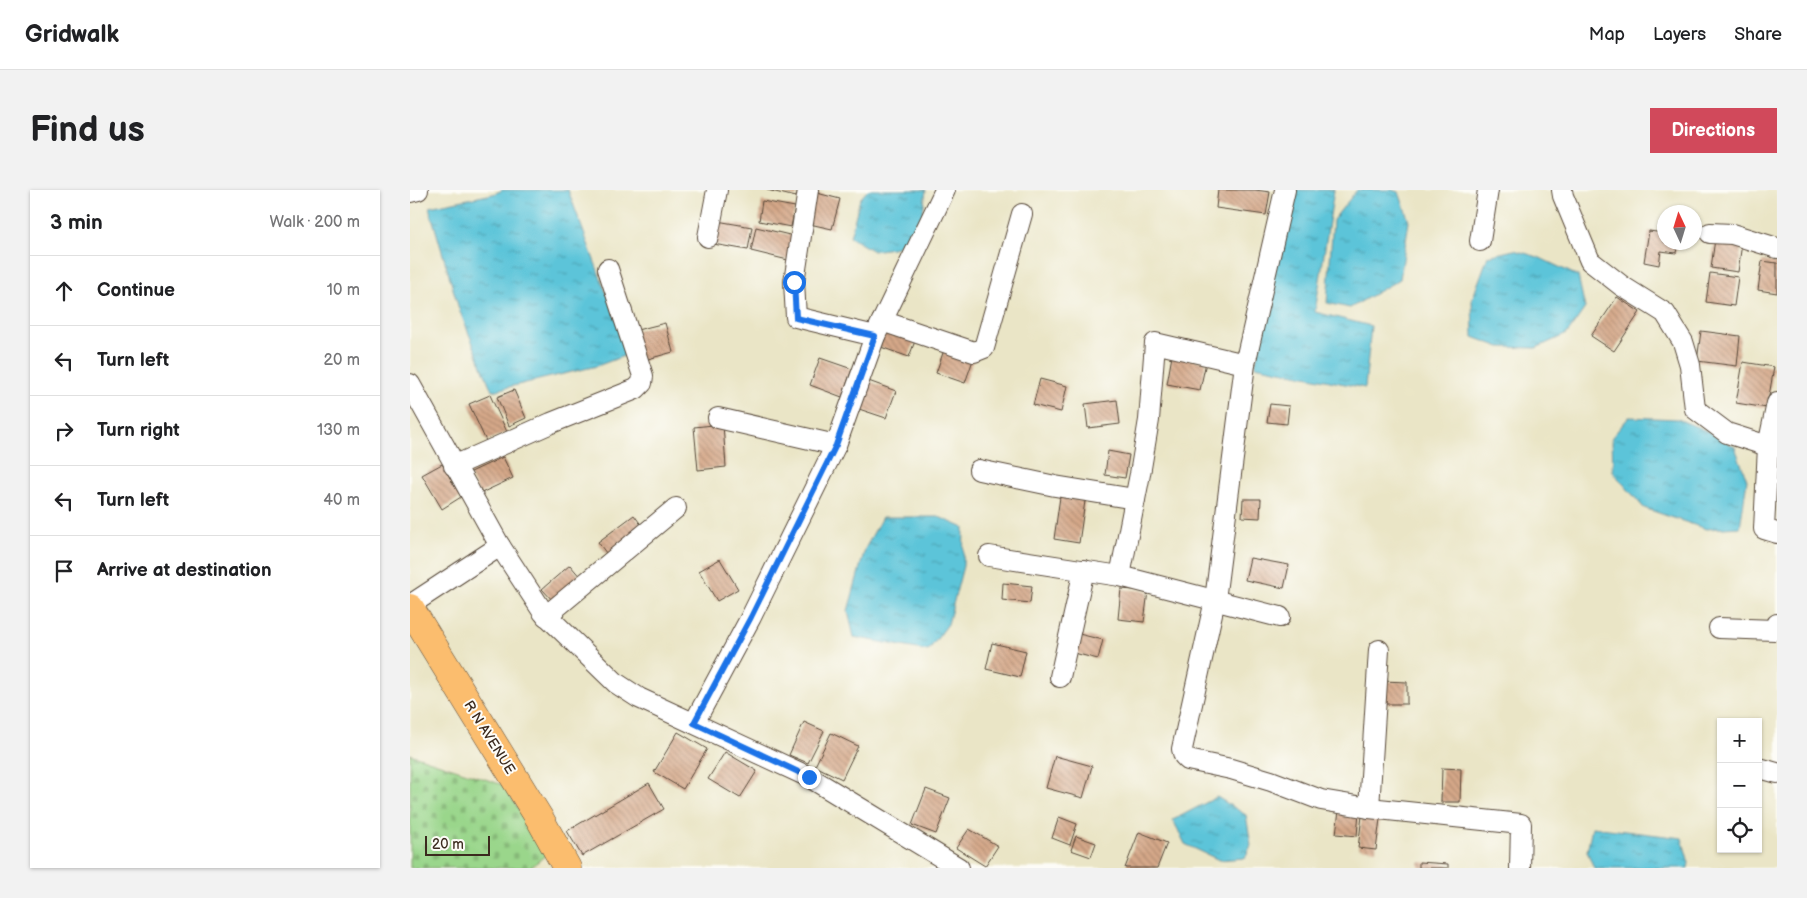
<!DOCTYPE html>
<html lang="en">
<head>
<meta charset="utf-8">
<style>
  :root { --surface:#fff; --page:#f2f2f2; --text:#202124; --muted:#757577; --line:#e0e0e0; --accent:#d1495b }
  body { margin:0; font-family:"Balsamiq Sans",sans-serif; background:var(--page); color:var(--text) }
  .controls { position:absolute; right:15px; bottom:15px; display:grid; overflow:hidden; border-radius:0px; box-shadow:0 1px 4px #0004 }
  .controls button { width:45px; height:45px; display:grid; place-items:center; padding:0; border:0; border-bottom:1px solid var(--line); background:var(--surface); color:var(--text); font:25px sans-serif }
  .compass { position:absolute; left:1247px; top:15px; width:45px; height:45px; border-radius:50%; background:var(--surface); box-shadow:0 1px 4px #0004; rotate:356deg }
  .scale { position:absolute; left:15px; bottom:12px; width:65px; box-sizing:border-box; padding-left:5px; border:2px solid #3b2a1e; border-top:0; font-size:14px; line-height:18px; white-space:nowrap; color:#3b2a1e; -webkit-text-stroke:4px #fdfcf7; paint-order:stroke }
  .stop { position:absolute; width:15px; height:15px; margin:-11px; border:4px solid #1a73e8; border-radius:50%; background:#fff }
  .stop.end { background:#1a73e8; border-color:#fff; box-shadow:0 1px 5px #0008 }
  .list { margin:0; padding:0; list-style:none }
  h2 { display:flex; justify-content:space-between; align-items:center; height:65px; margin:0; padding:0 20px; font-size:21px }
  h2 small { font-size:16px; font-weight:400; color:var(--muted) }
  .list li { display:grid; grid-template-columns:32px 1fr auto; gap:15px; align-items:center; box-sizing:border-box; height:70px; padding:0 20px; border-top:1px solid var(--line) }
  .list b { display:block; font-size:19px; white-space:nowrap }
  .list em { font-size:16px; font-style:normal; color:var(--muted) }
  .icon { flex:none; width:28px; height:28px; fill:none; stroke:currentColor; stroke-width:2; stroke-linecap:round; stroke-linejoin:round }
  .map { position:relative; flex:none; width:1367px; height:678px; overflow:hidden; border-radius:0px }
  header { display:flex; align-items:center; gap:30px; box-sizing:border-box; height:70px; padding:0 25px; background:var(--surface); border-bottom:1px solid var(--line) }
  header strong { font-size:24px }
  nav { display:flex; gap:28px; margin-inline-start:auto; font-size:18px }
  .intro { display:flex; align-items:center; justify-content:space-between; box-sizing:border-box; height:120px; padding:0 30px }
  h1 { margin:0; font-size:35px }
  .button { padding:12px 22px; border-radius:0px; background:var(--accent); color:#fff; font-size:18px; font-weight:700 }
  main { display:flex; gap:30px; padding:0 30px }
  aside { flex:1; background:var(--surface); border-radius:0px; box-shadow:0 1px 4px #0004 }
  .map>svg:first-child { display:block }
</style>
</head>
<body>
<header>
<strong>Gridwalk</strong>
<nav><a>Map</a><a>Layers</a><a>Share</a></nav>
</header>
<div class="intro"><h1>Find us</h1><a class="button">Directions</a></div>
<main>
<aside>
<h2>3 min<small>Walk · 200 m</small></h2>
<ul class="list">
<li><svg class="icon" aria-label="ahead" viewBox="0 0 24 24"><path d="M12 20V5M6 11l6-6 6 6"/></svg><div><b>Continue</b></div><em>10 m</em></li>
<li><svg class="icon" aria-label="left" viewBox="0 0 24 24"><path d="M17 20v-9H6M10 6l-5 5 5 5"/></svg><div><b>Turn left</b></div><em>20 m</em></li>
<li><svg class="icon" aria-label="right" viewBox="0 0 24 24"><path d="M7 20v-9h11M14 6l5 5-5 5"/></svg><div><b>Turn right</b></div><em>130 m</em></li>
<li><svg class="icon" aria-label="left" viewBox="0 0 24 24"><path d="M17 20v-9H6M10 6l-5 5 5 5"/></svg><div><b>Turn left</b></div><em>40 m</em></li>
<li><svg class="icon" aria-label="arrive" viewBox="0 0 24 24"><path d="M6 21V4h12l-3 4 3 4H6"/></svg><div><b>Arrive at destination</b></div></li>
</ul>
</aside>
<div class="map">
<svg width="1367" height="678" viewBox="0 0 1367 678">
  <defs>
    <pattern id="cemetery-stones" width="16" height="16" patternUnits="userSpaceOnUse" patternTransform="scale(1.25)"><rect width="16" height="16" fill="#9ad68b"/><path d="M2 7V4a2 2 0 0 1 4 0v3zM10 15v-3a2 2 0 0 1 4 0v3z" fill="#86b878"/></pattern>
    <pattern id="water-ripples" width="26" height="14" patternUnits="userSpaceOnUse" patternTransform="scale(1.25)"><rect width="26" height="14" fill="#5cc4d9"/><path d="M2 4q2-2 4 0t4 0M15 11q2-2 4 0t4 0" fill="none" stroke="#4d9faf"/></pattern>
    <pattern id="building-back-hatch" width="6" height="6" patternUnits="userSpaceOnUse" patternTransform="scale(1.25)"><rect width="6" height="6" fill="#d5a889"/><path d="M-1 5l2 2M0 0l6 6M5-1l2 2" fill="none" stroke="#ae896f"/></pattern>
  </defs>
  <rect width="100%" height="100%" fill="#fdfcf7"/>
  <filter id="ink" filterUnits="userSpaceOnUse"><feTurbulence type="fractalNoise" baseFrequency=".02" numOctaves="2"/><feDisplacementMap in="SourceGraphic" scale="10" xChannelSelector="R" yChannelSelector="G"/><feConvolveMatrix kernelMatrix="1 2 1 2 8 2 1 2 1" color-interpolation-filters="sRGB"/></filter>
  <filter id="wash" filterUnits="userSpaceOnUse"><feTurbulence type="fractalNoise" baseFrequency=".0096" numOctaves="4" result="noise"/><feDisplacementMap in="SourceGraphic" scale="20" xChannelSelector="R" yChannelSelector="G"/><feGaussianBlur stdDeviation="1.12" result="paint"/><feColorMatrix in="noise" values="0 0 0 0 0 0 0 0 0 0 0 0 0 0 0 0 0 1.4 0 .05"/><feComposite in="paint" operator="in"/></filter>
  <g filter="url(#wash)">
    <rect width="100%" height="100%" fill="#eae5c6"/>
    <polygon fill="url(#cemetery-stones)" stroke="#6a8054" points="0,564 93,595 137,664 120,678 0,678"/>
    <g fill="url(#water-ripples)" stroke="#4c777c">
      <polygon points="93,0 158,0 219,164 187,176 82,201 49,119 19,17 83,4"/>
      <polygon points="458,0 516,0 512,29 488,57 463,61 440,47 450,9"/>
      <polygon points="881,0 924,0 905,122 961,136 955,198 845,176"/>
      <polygon points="947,0 981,0 989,2 999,31 990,89 940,118 917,113 923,30"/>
      <polygon points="1104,60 1128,67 1168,86 1175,118 1157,144 1126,158 1090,157 1063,147 1062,110 1078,66"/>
      <polygon points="1219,227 1268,229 1299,242 1325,257 1337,290 1330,337 1296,339 1234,318 1203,282 1202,247"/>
      <polygon points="472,327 529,327 554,338 553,376 538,434 518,461 444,447 438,421 455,359"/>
      <polygon points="807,607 836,625 841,655 835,668 809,670 775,654 763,630"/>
      <polygon points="1182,637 1272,648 1279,673 1278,678 1184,678 1177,661"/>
    </g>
    <g id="blocks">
      <g fill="url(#building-back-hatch)">
        <polygon points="357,0 388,0 386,7"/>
        <polygon points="808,0 845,0 860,2 856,25 806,18"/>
        <polygon points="403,2 430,9 422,39 395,33"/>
        <polygon points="352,11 385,17 381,37 349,31"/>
        <polygon points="307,31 342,37 338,60 303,54"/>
        <polygon points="346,37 388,47 382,71 341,61"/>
        <polygon points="1239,41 1254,43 1254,52 1268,52 1266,63 1251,61 1249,75 1234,72"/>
        <polygon points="1305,49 1332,53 1328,82 1301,78"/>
        <polygon points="1352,71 1367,73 1367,103 1348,100"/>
        <polygon points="1300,83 1328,87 1324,116 1296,112"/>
        <polygon points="1207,107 1230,122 1204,161 1181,146"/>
        <polygon points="255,133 263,162 231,171 223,141"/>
        <polygon points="474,140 505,151 499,167 468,156"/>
        <polygon points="1291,141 1330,146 1327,176 1287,171"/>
        <polygon points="534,160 563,170 555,193 526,183"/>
        <polygon points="762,166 796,172 790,200 757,194"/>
        <polygon points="410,168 442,179 432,207 400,195"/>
        <polygon points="1333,172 1364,177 1357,218 1326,213"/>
        <polygon points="453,189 486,201 476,228 443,217"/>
        <polygon points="630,189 657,196 651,222 623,215"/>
        <polygon points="104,200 116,228 99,236 87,207"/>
        <polygon points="80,205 97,242 76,251 59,214"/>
        <polygon points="707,210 710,234 678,238 675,214"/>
        <polygon points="860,214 879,216 877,234 857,232"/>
        <polygon points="313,234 316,277 288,280 284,237"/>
        <polygon points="698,261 719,265 715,288 695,285"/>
        <polygon points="93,267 103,288 69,304 59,283"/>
        <polygon points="32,274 51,307 32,319 12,285"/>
        <polygon points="650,307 675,311 669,353 644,349"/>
        <polygon points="833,309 851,309 850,328 832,327"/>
        <polygon points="224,325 235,340 199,367 188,352"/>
        <polygon points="840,368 879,375 874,398 835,390"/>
        <polygon points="310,369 328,399 307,411 289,381"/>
        <polygon points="160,375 171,388 144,412 132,399"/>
        <polygon points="593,393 622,396 620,413 592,410"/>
        <polygon points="711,399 738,401 734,432 708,429"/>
        <polygon points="669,444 693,450 688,469 664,463"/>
        <polygon points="582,453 616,461 610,487 576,479"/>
        <polygon points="972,491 997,492 997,514 971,514"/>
        <polygon points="394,532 414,541 398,573 379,565"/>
        <polygon points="268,542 297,559 273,599 244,582"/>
        <polygon points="421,543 448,556 432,589 405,576"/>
        <polygon points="315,562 347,581 330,608 298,589"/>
        <polygon points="645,566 682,576 673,608 636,598"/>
        <polygon points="1032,578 1051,579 1050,612 1031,612"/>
        <polygon points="239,593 254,619 172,666 157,641"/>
        <polygon points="516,599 540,608 526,644 502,635"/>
        <polygon points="929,620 949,622 947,646 926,644"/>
        <polygon points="952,626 970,629 966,660 948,658"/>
        <polygon points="649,627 667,634 660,655 642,648"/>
        <polygon points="559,639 588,656 575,676 546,658"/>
        <polygon points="729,642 757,653 747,678 715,678"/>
        <polygon points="666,646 686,653 681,667 661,660"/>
        <polygon points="1009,672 1038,674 1038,678 1009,678"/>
      </g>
    </g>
  </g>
  <g filter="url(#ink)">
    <use href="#blocks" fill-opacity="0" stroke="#554637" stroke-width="1"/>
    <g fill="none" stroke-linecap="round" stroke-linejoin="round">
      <g stroke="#554637" stroke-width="22">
        <g id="minor">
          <polyline points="398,0 384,92 386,127 465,146"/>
          <polyline points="1152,0 1153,6 1180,71 1212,96 1255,123 1273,152 1280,175 1285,219 1317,243 1358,256 1367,257"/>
          <polyline points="0,2 8,0"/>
          <polyline points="1300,43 1322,44 1367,58"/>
          <polyline points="298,47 307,0"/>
          <polyline points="1070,51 1078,0"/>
          <polyline points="472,131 564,162 574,158 612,24"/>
          <polyline points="835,174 805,410 772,559 774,566 778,570 821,579 861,591 911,610 959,618 1111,634 1110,678"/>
          <polyline points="0,194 90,356 133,422 206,493 229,508 399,587 549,678"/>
          <polyline points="1367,213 1358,256 1354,339 1367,343"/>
          <polyline points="308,228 426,255"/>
          <polyline points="44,276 141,233 226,199 232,193 233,186 198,79"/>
          <polyline points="569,280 645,296 725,309"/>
          <polyline points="579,366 710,386 870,427"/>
          <polyline points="710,386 730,284 739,230 745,153 835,174 875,0"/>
          <polyline points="0,415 90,356"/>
          <polyline points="136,426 266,318"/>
          <polyline points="1309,438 1365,440 1367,434"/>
          <polyline points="650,487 674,380"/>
          <polyline points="284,533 341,427 426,255 465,146 535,0"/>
          <polyline points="1353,579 1367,583"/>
          <polyline points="959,618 969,460"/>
        </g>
      </g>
      <g stroke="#554637" stroke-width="29">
        <polyline id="primary" points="0,418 131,631 157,678"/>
      </g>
      <use href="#minor" stroke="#fff" stroke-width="20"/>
      <use href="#primary" stroke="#fbbd6e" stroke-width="28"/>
    </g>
  </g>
  <g fill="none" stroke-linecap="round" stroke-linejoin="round" filter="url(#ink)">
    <polyline stroke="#1a73e8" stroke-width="6" points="384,92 386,128 465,146 426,255 341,427 284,533 399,587"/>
  </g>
  <g text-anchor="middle" stroke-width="4" stroke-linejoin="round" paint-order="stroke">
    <g font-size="14" fill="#3b2a1e" stroke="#fdfcf7">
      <text transform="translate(80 547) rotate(58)" y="5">R N AVENUE</text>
    </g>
  </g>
</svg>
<div class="controls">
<button>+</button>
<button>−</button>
<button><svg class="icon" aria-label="locate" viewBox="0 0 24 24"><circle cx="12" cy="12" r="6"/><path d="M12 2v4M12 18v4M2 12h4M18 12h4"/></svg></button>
</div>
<svg class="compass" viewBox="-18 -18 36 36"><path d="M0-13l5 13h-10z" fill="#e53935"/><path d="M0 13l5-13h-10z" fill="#757577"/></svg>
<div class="scale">20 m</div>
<div class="stop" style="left:384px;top:92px"></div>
<div class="stop end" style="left:399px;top:587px"></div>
</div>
</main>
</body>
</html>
